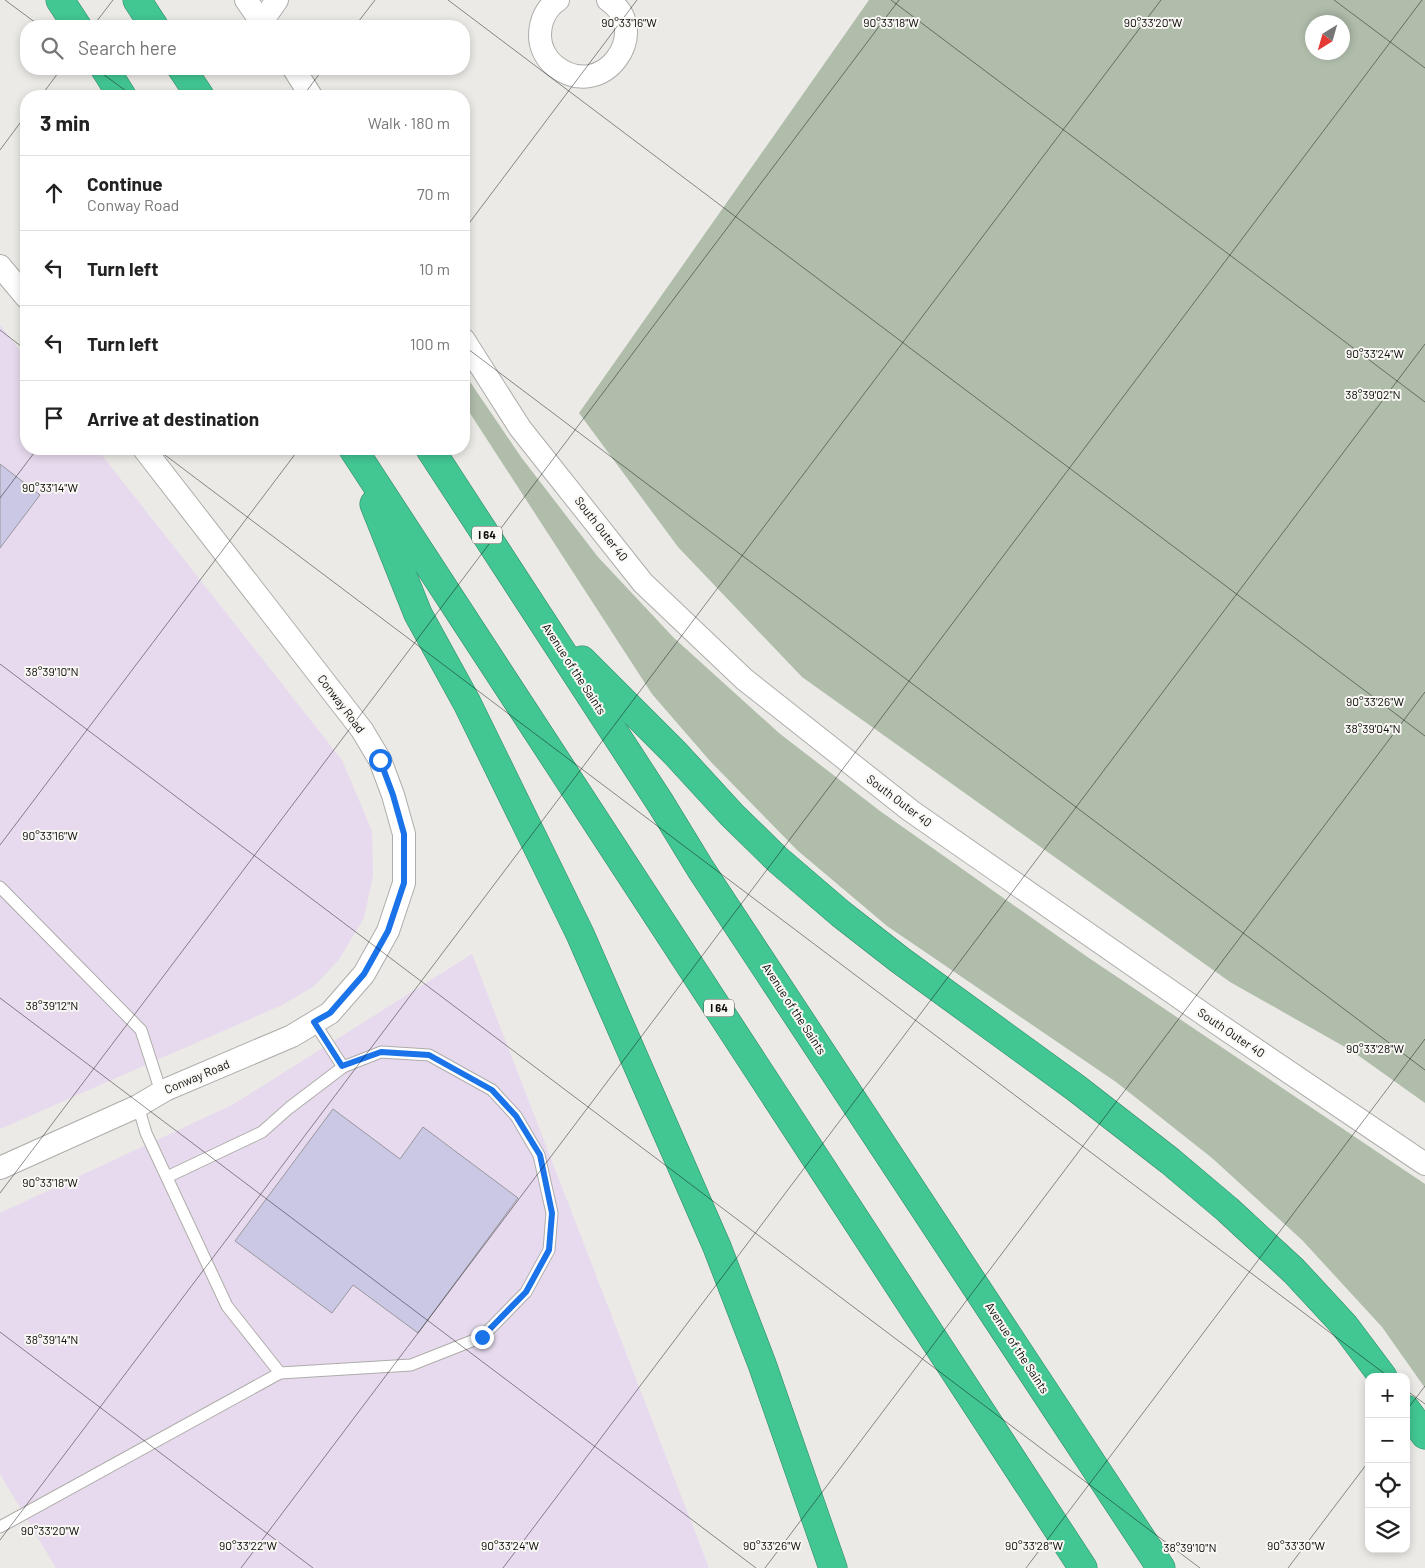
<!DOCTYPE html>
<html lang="en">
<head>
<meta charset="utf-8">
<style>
  :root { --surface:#fff; --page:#f6f6f6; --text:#222; --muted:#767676; --line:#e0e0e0 }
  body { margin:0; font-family:Barlow,sans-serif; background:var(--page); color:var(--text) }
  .controls { position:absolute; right:15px; bottom:15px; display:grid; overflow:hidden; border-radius:10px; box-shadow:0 2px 8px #0003 }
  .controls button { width:45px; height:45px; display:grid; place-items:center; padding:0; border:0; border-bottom:1px solid var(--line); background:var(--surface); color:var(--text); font:25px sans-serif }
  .compass { position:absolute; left:1305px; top:15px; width:45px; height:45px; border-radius:50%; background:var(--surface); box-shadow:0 2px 8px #0003; rotate:217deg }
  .stop { position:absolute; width:15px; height:15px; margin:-11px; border:4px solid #1a73e8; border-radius:50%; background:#fff }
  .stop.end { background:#1a73e8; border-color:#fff; box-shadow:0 1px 5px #0008 }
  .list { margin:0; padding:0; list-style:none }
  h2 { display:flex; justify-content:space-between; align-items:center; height:65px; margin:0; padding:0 20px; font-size:21px }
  h2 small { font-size:16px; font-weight:400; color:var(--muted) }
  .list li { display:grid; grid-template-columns:32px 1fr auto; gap:15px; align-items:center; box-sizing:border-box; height:75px; padding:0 20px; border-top:1px solid var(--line) }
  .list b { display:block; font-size:19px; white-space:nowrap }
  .list p { margin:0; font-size:16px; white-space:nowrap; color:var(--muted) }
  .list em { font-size:16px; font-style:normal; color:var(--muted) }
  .icon { flex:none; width:28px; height:28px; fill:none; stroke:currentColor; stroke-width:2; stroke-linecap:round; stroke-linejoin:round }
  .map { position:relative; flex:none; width:1425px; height:1568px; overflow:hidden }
  .search { position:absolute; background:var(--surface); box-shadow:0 2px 8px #0003; left:20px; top:20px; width:450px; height:55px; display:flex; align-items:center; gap:12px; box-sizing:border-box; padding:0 18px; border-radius:20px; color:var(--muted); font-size:19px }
  .panel { position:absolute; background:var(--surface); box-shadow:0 2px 8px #0003; left:20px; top:90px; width:450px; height:365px; border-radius:20px }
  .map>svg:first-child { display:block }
</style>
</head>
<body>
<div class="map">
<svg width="1425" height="1568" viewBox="0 0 1425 1568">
  <rect width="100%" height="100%" fill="#ebeae6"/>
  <g fill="#e7daee">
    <polygon points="0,325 26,358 26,449 97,449 342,760 372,831 373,875 364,918 338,961 313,987 282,1005 0,1129"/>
    <polygon points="472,954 709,1568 56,1568 0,1474 0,1213 232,1105"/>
  </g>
  <g fill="#b0bdab" fill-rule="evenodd">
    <path d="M869,0H1425V1103L1352,1051L1230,982L802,677L678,547L579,413ZM1312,22H1342V52H1312Z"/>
    <polygon points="464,373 521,457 598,557 674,638 779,733 880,811 1086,956 1425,1184 1425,1388 1382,1327 1302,1240 1212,1158 1116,1082 887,926 797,850 710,761 652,694 464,404"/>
  </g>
  <g fill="#cbc8e6" stroke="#98979b">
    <polygon points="0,464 40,495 0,548"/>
    <polygon points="333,1109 400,1159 423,1127 518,1198 418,1333 353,1285 332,1313 235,1241"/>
  </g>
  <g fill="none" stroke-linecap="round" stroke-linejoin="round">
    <g stroke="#aeadaa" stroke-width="13">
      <g id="service">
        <polyline points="0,887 141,1030 161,1092"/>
        <polyline points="138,1106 146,1133 227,1306 280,1373"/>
        <polyline points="167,1177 262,1132 289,1108 343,1067"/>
        <polyline points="0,1527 280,1373 411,1365 482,1337 526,1292 549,1250 552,1213 539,1155 516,1116 492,1090 429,1055 381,1052 343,1067 314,1022"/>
      </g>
    </g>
    <g stroke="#aeadaa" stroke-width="24">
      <g id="minor">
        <polyline points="246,0 264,26"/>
        <path d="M558,0C546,8 540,21 540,36C540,47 546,59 555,66C603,104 654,30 608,0"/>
        <polyline points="261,23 277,0"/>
        <polyline points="294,69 311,96"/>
        <polyline points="0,266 26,297"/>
        <polyline points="464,340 520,428 643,583 744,679 911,811 1215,1022 1425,1164"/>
        <polyline points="0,1168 138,1106 165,1090 292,1036 330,1013 364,974 388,931 404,883 404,834 393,795 380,760 362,730 144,449"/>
      </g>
    </g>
    <g stroke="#2f8563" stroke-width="29">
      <g id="motorway">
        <polyline points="60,0 77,26"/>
        <polyline points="137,0 154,26"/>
        <polyline points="105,69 122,96"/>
        <polyline points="182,69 200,96"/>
        <polyline points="353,449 1083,1568"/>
        <polyline points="430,449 661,804 700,868 1161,1568"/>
        <polyline points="374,504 418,614 467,703 580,934 717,1247 762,1364 833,1568"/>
        <polyline points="582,660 675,753 732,815 778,860 841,914 900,960 1076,1088 1170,1161 1228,1210 1294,1271 1344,1325 1383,1377"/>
        <polyline points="1406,1409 1425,1435"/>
      </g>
    </g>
    <use href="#service" stroke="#fff" stroke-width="11"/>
    <use href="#minor" stroke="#fff" stroke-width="22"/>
    <use href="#motorway" stroke="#42c692" stroke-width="28"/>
  </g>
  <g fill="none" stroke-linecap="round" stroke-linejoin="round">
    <polyline stroke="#1a73e8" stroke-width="6" points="380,760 393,795 404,834 404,883 388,931 364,974 330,1013 314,1022 342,1066 381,1052 429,1055 492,1090 516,1116 540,1155 552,1213 549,1250 526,1292 482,1337"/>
  </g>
  <path fill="none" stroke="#0c0c0b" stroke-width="1" stroke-opacity="0.45" d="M5,0L40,26M448,0L1425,736M891,0L1425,402M1334,0L1425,68M93,26L113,0M355,26L375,0M96,69L133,96M41,96L61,69M303,96L323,69M0,150L26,115M464,230L637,0M0,330L26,350M464,346L1425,1070M157,449L1389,1377M0,498L37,449M0,664L1200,1568M0,845L299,449M0,998L756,1568M0,1193L899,0M0,1332L313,1568M1406,1390L1425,1404M1406,1411L1425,1386M0,1540L1161,0M241,1568L1422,0M503,1568L1425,344M765,1568L1425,692M1026,1568L1425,1039M1288,1568L1369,1461"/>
  <g text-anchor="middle" stroke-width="4" stroke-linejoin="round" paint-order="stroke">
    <g fill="#f8f7f3" stroke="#535251" stroke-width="1">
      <rect x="472" y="526.5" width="30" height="17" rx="4"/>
      <rect x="704" y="999.5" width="30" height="17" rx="4"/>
    </g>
    <g font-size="11" font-weight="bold" fill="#0c0c0b">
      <text x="487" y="539">I 64</text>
      <text x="719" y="1012">I 64</text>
    </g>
    <g font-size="12" fill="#0c0c0b" stroke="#f8f7f3">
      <text transform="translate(601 529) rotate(52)" y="4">South Outer 40</text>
      <text transform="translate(574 669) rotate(57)" y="4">Avenue of the Saints</text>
      <text transform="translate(341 704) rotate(53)" y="4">Conway Road</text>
      <text transform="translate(899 801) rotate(37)" y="4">South Outer 40</text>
      <text transform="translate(794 1009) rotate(57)" y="4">Avenue of the Saints</text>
      <text transform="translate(1231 1033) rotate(34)" y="4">South Outer 40</text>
      <text transform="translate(197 1077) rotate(-23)" y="4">Conway Road</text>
      <text transform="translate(1017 1348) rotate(57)" y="4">Avenue of the Saints</text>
    </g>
  </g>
  <g font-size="12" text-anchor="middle" fill="#0c0c0b" stroke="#f8f7f3" stroke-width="4" stroke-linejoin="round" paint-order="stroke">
    <text x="629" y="27">90°33'16"W</text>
    <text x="891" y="27">90°33'18"W</text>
    <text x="1153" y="27">90°33'20"W</text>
    <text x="1375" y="358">90°33'24"W</text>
    <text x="1373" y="399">38°39'02"N</text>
    <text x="50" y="492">90°33'14"W</text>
    <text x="52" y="676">38°39'10"N</text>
    <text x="1375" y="706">90°33'26"W</text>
    <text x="1373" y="733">38°39'04"N</text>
    <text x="50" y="840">90°33'16"W</text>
    <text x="52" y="1010">38°39'12"N</text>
    <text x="1375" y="1053">90°33'28"W</text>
    <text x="50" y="1187">90°33'18"W</text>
    <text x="52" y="1344">38°39'14"N</text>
    <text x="50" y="1535">90°33'20"W</text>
    <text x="248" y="1550">90°33'22"W</text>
    <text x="510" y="1550">90°33'24"W</text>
    <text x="772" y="1550">90°33'26"W</text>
    <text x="1034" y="1550">90°33'28"W</text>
    <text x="1296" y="1550">90°33'30"W</text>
    <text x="1190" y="1552">38°39'10"N</text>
  </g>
</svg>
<div class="controls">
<button>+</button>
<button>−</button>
<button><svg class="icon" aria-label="locate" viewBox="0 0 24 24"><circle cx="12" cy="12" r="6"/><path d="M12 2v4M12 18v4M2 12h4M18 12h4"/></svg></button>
<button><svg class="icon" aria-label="layers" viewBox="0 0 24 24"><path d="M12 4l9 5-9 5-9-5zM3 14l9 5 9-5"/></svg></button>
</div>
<svg class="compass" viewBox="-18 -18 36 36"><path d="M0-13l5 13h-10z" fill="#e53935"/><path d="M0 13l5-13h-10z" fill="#767676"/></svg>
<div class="stop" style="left:380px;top:760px"></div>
<div class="stop end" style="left:482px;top:1337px"></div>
<div class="search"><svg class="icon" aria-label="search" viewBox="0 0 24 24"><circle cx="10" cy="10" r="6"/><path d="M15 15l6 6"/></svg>Search here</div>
<section class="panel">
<h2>3 min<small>Walk · 180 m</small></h2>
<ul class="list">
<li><svg class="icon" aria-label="ahead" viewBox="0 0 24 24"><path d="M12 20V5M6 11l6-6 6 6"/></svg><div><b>Continue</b><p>Conway Road</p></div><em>70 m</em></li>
<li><svg class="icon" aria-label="left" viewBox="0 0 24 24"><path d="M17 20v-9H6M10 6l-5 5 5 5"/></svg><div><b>Turn left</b></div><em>10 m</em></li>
<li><svg class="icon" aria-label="left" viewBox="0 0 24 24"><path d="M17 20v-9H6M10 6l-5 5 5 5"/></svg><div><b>Turn left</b></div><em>100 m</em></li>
<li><svg class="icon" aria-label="arrive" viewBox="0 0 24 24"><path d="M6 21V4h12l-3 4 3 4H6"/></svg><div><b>Arrive at destination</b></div></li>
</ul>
</section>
</div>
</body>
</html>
